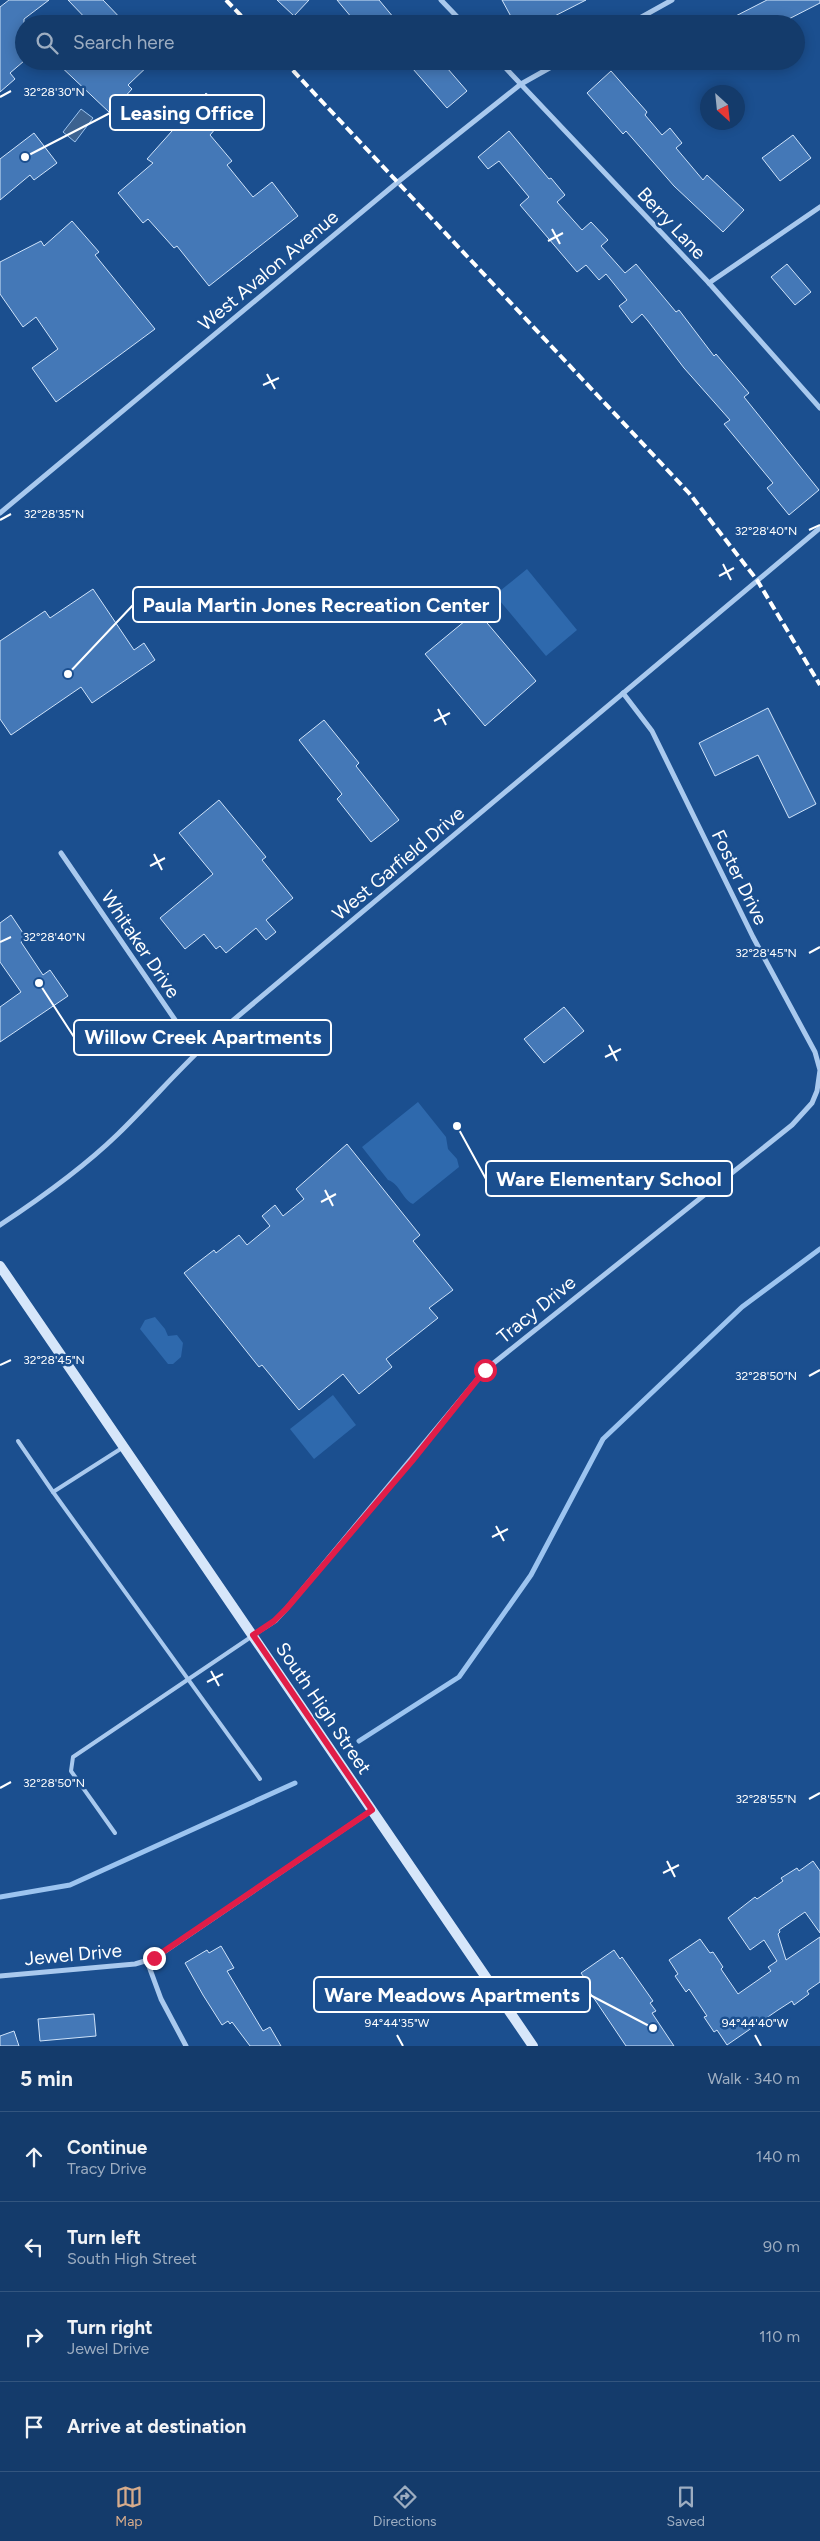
<!DOCTYPE html>
<html lang="en">
<head>
<meta charset="utf-8">
<style>
  :root { --surface:#143b6b; --page:#1d4271; --text:#f1f3f6; --muted:#9dadc1; --line:#33557e; --accent:#d6ab8b }
  body { margin:0; font-family:Figtree,sans-serif; background:var(--page); color:var(--text) }
  .compass { position:absolute; left:700px; top:85px; width:45px; height:45px; border-radius:50%; background:var(--surface); box-shadow:0 2px 12px #0003; rotate:153deg }
  .stop { position:absolute; width:15px; height:15px; margin:-11px; border:4px solid #e11d48; border-radius:50%; background:#fff }
  .stop.end { background:#e11d48; border-color:#fff; box-shadow:0 1px 5px #0008 }
  .list { margin:0; padding:0; list-style:none }
  h2 { display:flex; justify-content:space-between; align-items:center; height:65px; margin:0; padding:0 20px; font-size:21px }
  h2 small { font-size:16px; font-weight:400; color:var(--muted) }
  .list li { display:grid; grid-template-columns:32px 1fr auto; gap:15px; align-items:center; box-sizing:border-box; height:90px; padding:0 20px; border-top:1px solid var(--line) }
  .list b { display:block; font-size:19px; white-space:nowrap }
  .list p { margin:0; font-size:16px; white-space:nowrap; color:var(--muted) }
  .list em { font-size:16px; font-style:normal; color:var(--muted) }
  .icon { flex:none; width:28px; height:28px; fill:none; stroke:currentColor; stroke-width:2; stroke-linecap:round; stroke-linejoin:round }
  .map { position:relative; flex:none; width:820px; height:2046px; overflow:hidden }
  .search { position:absolute; background:var(--surface); box-shadow:0 2px 12px #0003; left:15px; right:15px; top:15px; height:55px; display:flex; align-items:center; gap:12px; box-sizing:border-box; padding:0 18px; border-radius:28px; color:var(--muted); font-size:19px }
  .sheet { height:425px; background:var(--surface) }
  nav { display:flex; justify-content:space-around; align-items:center; box-sizing:border-box; height:70px; border-top:1px solid var(--line); background:var(--surface); font-size:14px; color:var(--muted) }
  nav a { display:grid; justify-items:center; gap:2px }
  nav .on { color:var(--accent) }
  .map>svg:first-child { display:block }
</style>
</head>
<body>
<div class="map">
<svg width="820" height="2046" viewBox="0 0 820 2046">
  <rect width="100%" height="100%" fill="#1b4f8f"/>
  <g fill="#2e69ad">
    <polygon points="527,569 577,630 546,656 495,595"/>
    <path d="M418,1102L446,1137L448,1149L457,1159L459,1167L413,1204C402,1199 400,1184 388,1180L362,1147Z"/>
    <polygon points="155,1317 165,1329 168,1336 177,1335 183,1343 181,1357 173,1364 168,1364 140,1329 145,1320"/>
    <polygon points="333,1395 356,1425 314,1459 290,1429"/>
  </g>
  <polygon fill="#3c6290" stroke="#9cc4f0" points="81,109 93,118 75,142 63,132"/>
  <g fill="none" stroke-linecap="round" stroke-linejoin="round">
    <g stroke="#9cc4f0" stroke-width="5">
      <polyline points="359,1741 459,1677 531,1575 603,1439 742,1307 820,1249"/>
      <polyline points="0,1897 70,1885 295,1783"/>
    </g>
  </g>
  <g fill="#4478b7" stroke="#cfe3fa">
    <polygon points="9,0 49,0 24,19 24,61 10,73 15,79 0,92 0,7"/>
    <polygon points="68,0 103,0 126,24 91,24"/>
    <polygon points="277,0 309,0 294,16"/>
    <polygon points="337,0 379,0 399,24 357,24"/>
    <polygon points="502,0 586,0 539,24 515,24"/>
    <polygon points="767,0 820,0 820,3 779,24 720,24"/>
    <polygon points="55,61 153,61 128,85 132,89 110,113"/>
    <polygon points="406,61 441,61 467,91 447,108"/>
    <polygon points="611,71 647,112 645,115 662,135 670,128 682,143 676,148 703,180 707,175 744,210 723,232 674,186 626,131 623,134 587,93"/>
    <polygon points="206,93 229,113 210,135 232,161 227,165 253,197 272,182 298,216 209,286 177,246 174,248 148,219 143,223 118,193 153,163 147,159"/>
    <polygon points="509,131 549,179 551,178 565,195 557,202 582,230 591,222 608,240 601,246 625,273 636,264 676,312 679,310 714,356 716,354 749,393 744,397 819,490 789,515 767,488 773,483 724,424 730,420 684,368 648,321 642,314 632,323 619,306 627,300 606,274 599,280 586,265 577,272 520,205 529,197 499,161 488,169 478,157"/>
    <polygon points="34,133 57,163 34,180 30,175 0,200 0,159"/>
    <polygon points="793,135 811,158 780,181 762,158"/>
    <polygon points="72,221 99,252 95,255 155,329 56,402 32,368 58,349 36,317 23,327 0,294 0,262 41,241 44,246"/>
    <polygon points="787,264 811,292 795,305 771,277"/>
    <polygon points="93,589 134,650 144,643 155,660 92,703 81,687 11,735 0,719 0,641 45,611 50,618"/>
    <polygon points="477,611 536,681 485,726 425,654"/>
    <polygon points="768,708 816,804 789,818 758,755 715,776 699,743"/>
    <polygon points="324,720 359,763 356,766 399,820 371,842 337,799 342,794 299,740"/>
    <polygon points="219,800 266,857 262,860 293,898 266,920 276,932 266,940 256,928 226,953 220,946 216,949 204,934 185,949 160,918 213,874 179,833"/>
    <polygon points="11,915 27,939 21,942 43,975 50,970 68,996 0,1042 0,1007 21,992 0,962 0,923"/>
    <polygon points="564,1007 584,1031 544,1063 524,1039"/>
    <polygon points="347,1144 420,1235 413,1241 453,1290 429,1308 438,1318 386,1359 392,1367 359,1394 343,1374 299,1410 262,1365 259,1367 184,1273 214,1250 216,1253 239,1235 247,1245 270,1226 262,1216 275,1205 283,1216 304,1199 296,1189"/>
    <polygon points="813,1861 820,1871 820,1933 805,1912 779,1930 780,1932 778,1934 786,1960 820,1937 820,1982 807,1991 809,1994 794,2005 792,2001 778,2010 727,2045 717,2030 714,2032 704,2017 707,2016 689,1989 686,1992 675,1976 678,1974 669,1960 700,1939 710,1953 713,1952 723,1967 721,1969 738,1994 771,1971 768,1967 777,1961 764,1940 750,1950 728,1918 755,1897 757,1899 783,1881 781,1878 797,1868 799,1871"/>
    <polygon points="221,1946 234,1968 227,1971 263,2031 270,2027 281,2046 250,2046 232,2022 230,2024 228,2021 222,2025 203,1995 185,1963 207,1950 209,1953"/>
    <polygon points="614,1950 620,1959 622,1957 653,2001 650,2003 656,2011 652,2013 674,2046 626,2046 583,1982 586,1980 581,1973"/>
    <polygon points="94,2014 96,2036 40,2041 38,2019"/>
    <polygon points="14,2031 19,2046 0,2046 0,2036"/>
  </g>
  <g fill="none" stroke-linecap="round" stroke-linejoin="round">
    <g stroke="#a9c9ee" stroke-width="4">
      <polyline points="18,1441 53,1492"/>
      <polyline points="122,1448 53,1492 260,1779"/>
      <polyline points="115,1833 71,1771 73,1757 251,1637"/>
    </g>
    <g stroke="#a9c9ee" stroke-width="5">
      <polyline points="441,0 464,24"/>
      <polyline points="629,24 672,0"/>
      <polyline points="499,61 709,283 820,408"/>
      <polyline points="709,283 820,207"/>
      <polyline points="0,513 399,181 521,84 562,61"/>
      <polyline points="61,853 197,1052"/>
      <path d="M0,1225C41,1198 83,1168 118,1134C152,1101 182,1065 218,1033L820,528"/>
      <polyline points="253,1635 275,1621 287,1608 485,1370 792,1125 812,1103 817,1091 820,1070 815,1052 753,937 652,731 623,693"/>
      <polyline points="147,1961 161,1999 186,2046"/>
      <polyline points="0,1976 135,1964 155,1958 372,1810"/>
    </g>
    <polyline stroke="#d6e6fa" stroke-width="10" points="0,1266 533,2046"/>
    <g stroke="#fff" stroke-width="4" stroke-dasharray="9 4" stroke-linecap="butt">
      <polyline points="226,0 249,24"/>
      <polyline points="284,61 689,493 757,580 820,685"/>
    </g>
  </g>
  <g fill="none" stroke-linecap="round" stroke-linejoin="round">
    <polyline stroke="#e11d48" stroke-width="6" points="154,1958 372,1810 253,1635 274,1621 287,1608 412,1461 485,1370"/>
  </g>
  <path fill="none" stroke="#fff" stroke-width="2" d="M0,97L11,91M552,229L560,244M548,241L563,233M267,374L275,389M263,385L279,378M0,520L11,514M809,530L820,525M723,564L731,580M719,576L734,568M438,709L446,725M434,721L450,713M154,854L162,870M150,866L165,858M0,942L11,937M809,953L820,947M609,1045L617,1061M605,1057L621,1049M325,1190L333,1206M321,1202L336,1194M0,1365L11,1360M809,1376L820,1370M496,1526L504,1541M492,1537L508,1529M211,1671L219,1686M207,1682L223,1674M0,1788L11,1782M809,1799L820,1793M667,1861L675,1877M663,1873L679,1865M397,2035L403,2046M755,2035L761,2046"/>
  <g text-anchor="middle" stroke-width="5" stroke-linejoin="round" paint-order="stroke">
    <g font-size="19" fill="#fff" stroke="#1b4f8f">
      <text transform="translate(672 223) rotate(47)" y="7">Berry Lane</text>
      <text transform="translate(268 270) rotate(-40)" y="7">West Avalon Avenue</text>
      <text transform="translate(398 863) rotate(-40)" y="7">West Garfield Drive</text>
      <text transform="translate(740 877) rotate(64)" y="7">Foster Drive</text>
      <text transform="translate(141 944) rotate(56)" y="7">Whitaker Drive</text>
      <text transform="translate(536 1309) rotate(-39)" y="7">Tracy Drive</text>
      <text transform="translate(324 1708) rotate(56)" y="7">South High Street</text>
      <text transform="translate(73 1954) rotate(-5)" y="7">Jewel Drive</text>
    </g>
  </g>
  <g font-size="12" text-anchor="middle" fill="#fff" stroke="#1b4f8f" stroke-width="5" stroke-linejoin="round" paint-order="stroke">
    <text x="54" y="96">32°28'30"N</text>
    <text x="54" y="518">32°28'35"N</text>
    <text x="766" y="535">32°28'40"N</text>
    <text x="54" y="941">32°28'40"N</text>
    <text x="766" y="957">32°28'45"N</text>
    <text x="54" y="1364">32°28'45"N</text>
    <text x="766" y="1380">32°28'50"N</text>
    <text x="54" y="1787">32°28'50"N</text>
    <text x="766" y="1803">32°28'55"N</text>
    <text x="397" y="2027">94°44'35"W</text>
    <text x="755" y="2027">94°44'40"W</text>
  </g>
  <path fill="none" stroke="#fff" stroke-width="2" d="M25 157L110 113M68 674L133 605M39 983L74 1037M457 1126L486 1179M653 2028L590 1995"/>
  <g fill="#fff" stroke="#1b4f8f" stroke-width="2">
    <circle cx="25" cy="157" r="5"/>
    <circle cx="68" cy="674" r="5"/>
    <circle cx="39" cy="983" r="5"/>
    <circle cx="457" cy="1126" r="5"/>
    <circle cx="653" cy="2028" r="5"/>
  </g>
  <g fill="#1b4f8f" stroke="#fff" stroke-width="2">
    <rect x="110" y="95" width="154" height="35" rx="5"/>
    <rect x="133" y="587" width="367" height="35" rx="5"/>
    <rect x="74" y="1020" width="257" height="35" rx="5"/>
    <rect x="486" y="1161" width="246" height="35" rx="5"/>
    <rect x="314" y="1977" width="276" height="35" rx="5"/>
  </g>
  <g font-size="20" text-anchor="middle" font-weight="bold" fill="#fff">
    <text x="187" y="120">Leasing Office</text>
    <text x="316" y="612">Paula Martin Jones Recreation Center</text>
    <text x="203" y="1044">Willow Creek Apartments</text>
    <text x="609" y="1186">Ware Elementary School</text>
    <text x="452" y="2002">Ware Meadows Apartments</text>
  </g>
</svg>
<svg class="compass" viewBox="-18 -18 36 36"><path d="M0-13l5 13h-10z" fill="#e53935"/><path d="M0 13l5-13h-10z" fill="#9dadc1"/></svg>
<div class="stop" style="left:485px;top:1370px"></div>
<div class="stop end" style="left:154px;top:1958px"></div>
<div class="search"><svg class="icon" aria-label="search" viewBox="0 0 24 24"><circle cx="10" cy="10" r="6"/><path d="M15 15l6 6"/></svg>Search here</div>
</div>
<section class="sheet">
<h2>5 min<small>Walk · 340 m</small></h2>
<ul class="list">
<li><svg class="icon" aria-label="ahead" viewBox="0 0 24 24"><path d="M12 20V5M6 11l6-6 6 6"/></svg><div><b>Continue</b><p>Tracy Drive</p></div><em>140 m</em></li>
<li><svg class="icon" aria-label="left" viewBox="0 0 24 24"><path d="M17 20v-9H6M10 6l-5 5 5 5"/></svg><div><b>Turn left</b><p>South High Street</p></div><em>90 m</em></li>
<li><svg class="icon" aria-label="right" viewBox="0 0 24 24"><path d="M7 20v-9h11M14 6l5 5-5 5"/></svg><div><b>Turn right</b><p>Jewel Drive</p></div><em>110 m</em></li>
<li><svg class="icon" aria-label="arrive" viewBox="0 0 24 24"><path d="M6 21V4h12l-3 4 3 4H6"/></svg><div><b>Arrive at destination</b></div></li>
</ul>
</section>
<nav>
<a class="on"><svg class="icon" aria-label="map" viewBox="0 0 24 24"><path d="M3 6l6-2 6 2 6-2v14l-6 2-6-2-6 2zM9 4v14M15 6v14"/></svg>Map</a>
<a><svg class="icon" aria-label="directions" viewBox="0 0 24 24"><path d="M12 3l9 9-9 9-9-9zM9 14v-3h6M13 9l2 2-2 2"/></svg>Directions</a>
<a><svg class="icon" aria-label="saved" viewBox="0 0 24 24"><path d="M7 4h10v16l-5-4-5 4z"/></svg>Saved</a>
</nav>
</body>
</html>
